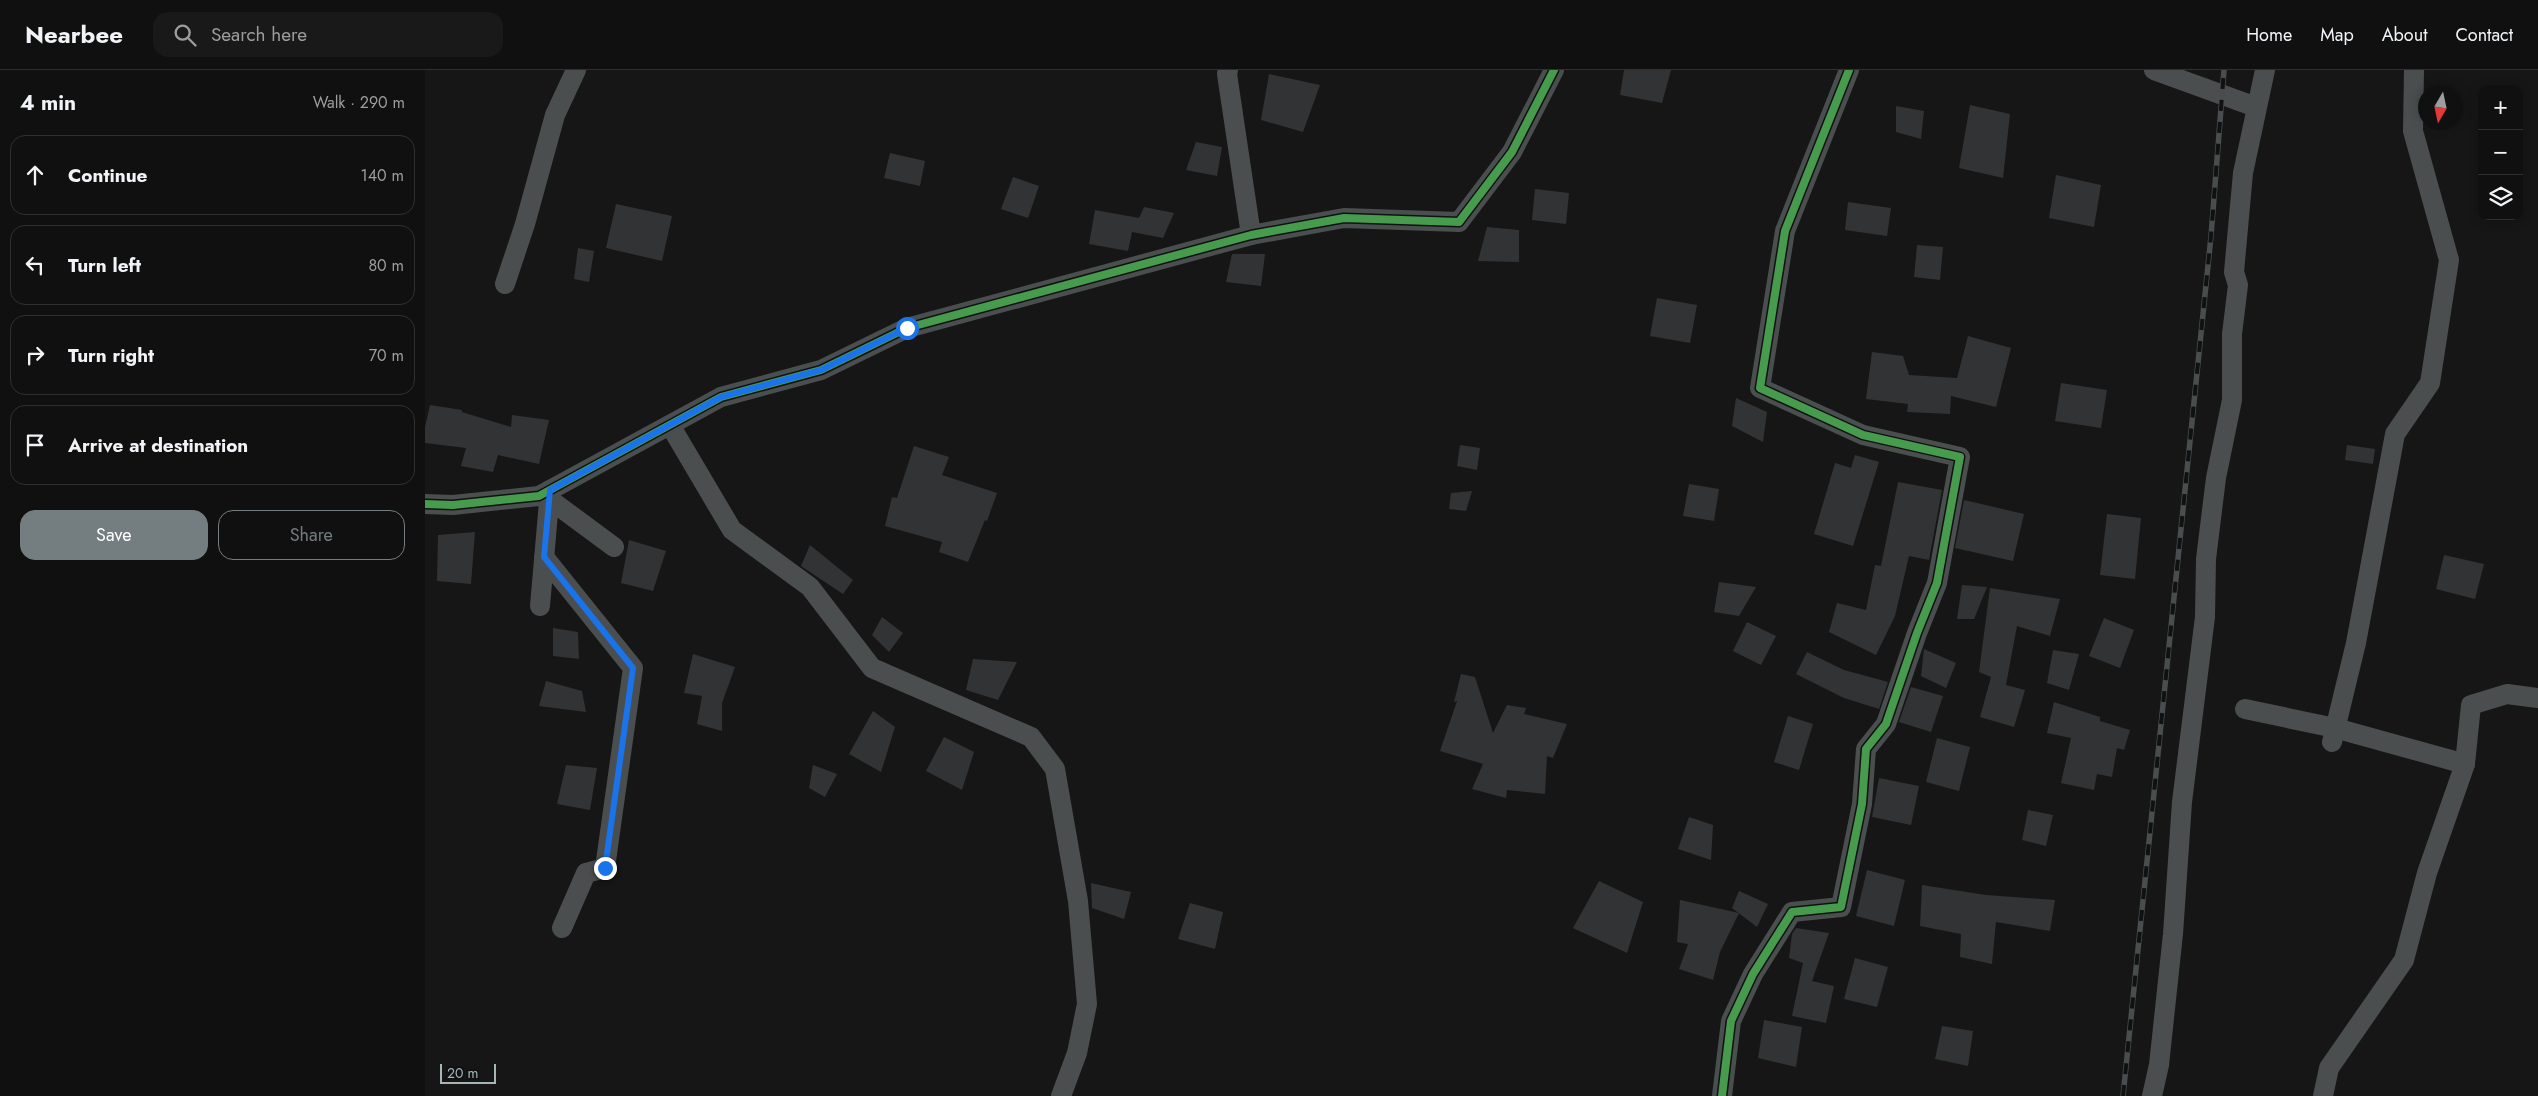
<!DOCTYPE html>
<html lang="en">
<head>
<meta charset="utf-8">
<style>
  :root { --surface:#101010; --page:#191919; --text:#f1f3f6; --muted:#9c9d9f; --line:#303030; --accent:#747d7f }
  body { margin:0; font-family:Jost,sans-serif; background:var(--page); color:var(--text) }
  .controls { position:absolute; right:15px; top:15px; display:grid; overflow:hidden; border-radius:10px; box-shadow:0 2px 12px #0003 }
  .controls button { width:45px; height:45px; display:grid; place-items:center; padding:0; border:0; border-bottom:1px solid var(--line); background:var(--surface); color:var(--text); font:25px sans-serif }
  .compass { position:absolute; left:1993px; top:15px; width:45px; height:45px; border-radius:50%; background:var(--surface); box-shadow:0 2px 12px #0003; rotate:189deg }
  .scale { position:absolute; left:15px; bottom:12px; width:56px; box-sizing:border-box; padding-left:5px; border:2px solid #a7b5b7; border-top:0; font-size:14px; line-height:18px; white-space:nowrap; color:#a7b5b7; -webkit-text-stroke:4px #101112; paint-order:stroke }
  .stop { position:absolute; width:15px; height:15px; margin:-11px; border:4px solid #1a73e8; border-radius:50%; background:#fff }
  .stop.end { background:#1a73e8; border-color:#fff; box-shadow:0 1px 5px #0008 }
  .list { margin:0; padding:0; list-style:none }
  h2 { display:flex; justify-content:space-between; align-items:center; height:65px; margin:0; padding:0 20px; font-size:21px }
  h2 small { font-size:16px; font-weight:400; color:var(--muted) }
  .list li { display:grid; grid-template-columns:32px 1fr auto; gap:15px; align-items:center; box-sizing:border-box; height:80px; margin:0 10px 10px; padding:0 10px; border:1px solid var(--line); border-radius:15px }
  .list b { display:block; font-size:19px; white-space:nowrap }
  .list em { font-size:16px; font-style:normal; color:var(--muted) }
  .actions { display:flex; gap:10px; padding:15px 20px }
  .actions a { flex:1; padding:11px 0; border:1px solid var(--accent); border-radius:15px; text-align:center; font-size:18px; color:var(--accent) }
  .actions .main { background:var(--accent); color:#fff }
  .icon { flex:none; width:28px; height:28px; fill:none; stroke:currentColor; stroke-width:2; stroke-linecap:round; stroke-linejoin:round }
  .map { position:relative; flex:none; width:2113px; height:1026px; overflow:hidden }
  header { display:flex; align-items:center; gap:30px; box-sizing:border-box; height:70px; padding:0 25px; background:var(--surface); border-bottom:1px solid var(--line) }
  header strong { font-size:24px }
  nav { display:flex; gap:28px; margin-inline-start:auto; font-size:18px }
  .search { width:350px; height:45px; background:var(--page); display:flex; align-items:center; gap:12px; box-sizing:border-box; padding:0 18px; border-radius:15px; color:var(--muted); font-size:19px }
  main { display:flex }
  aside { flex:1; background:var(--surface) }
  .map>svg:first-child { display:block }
</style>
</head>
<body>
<header>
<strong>Nearbee</strong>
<div class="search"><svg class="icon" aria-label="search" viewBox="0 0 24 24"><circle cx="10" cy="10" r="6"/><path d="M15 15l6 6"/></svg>Search here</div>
<nav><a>Home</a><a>Map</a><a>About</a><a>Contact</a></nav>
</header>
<main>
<aside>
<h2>4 min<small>Walk · 290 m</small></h2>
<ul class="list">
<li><svg class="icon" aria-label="ahead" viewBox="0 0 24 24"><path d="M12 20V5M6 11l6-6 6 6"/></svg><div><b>Continue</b></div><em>140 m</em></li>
<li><svg class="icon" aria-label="left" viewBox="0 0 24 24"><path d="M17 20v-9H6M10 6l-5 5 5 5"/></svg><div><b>Turn left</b></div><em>80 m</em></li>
<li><svg class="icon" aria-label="right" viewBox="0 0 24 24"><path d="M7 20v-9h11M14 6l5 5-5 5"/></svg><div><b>Turn right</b></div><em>70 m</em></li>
<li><svg class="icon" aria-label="arrive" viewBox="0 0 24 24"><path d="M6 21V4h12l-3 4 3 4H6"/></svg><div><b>Arrive at destination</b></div></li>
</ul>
<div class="actions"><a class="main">Save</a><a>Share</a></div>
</aside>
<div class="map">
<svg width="2113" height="1026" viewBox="0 0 2113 1026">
  <rect width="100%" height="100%" fill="#161616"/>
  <g fill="#323334">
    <polygon points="1199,0 1246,0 1237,33 1195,25"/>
    <polygon points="844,4 895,15 878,62 836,50"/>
    <polygon points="1545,35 1585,44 1578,108 1534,98"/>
    <polygon points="1471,36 1499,41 1496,69 1471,62"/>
    <polygon points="771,72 797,77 792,106 761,100"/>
    <polygon points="465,83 500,91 495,116 459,108"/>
    <polygon points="1631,105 1676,115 1669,157 1624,148"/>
    <polygon points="588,107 614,116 603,148 576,139"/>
    <polygon points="1110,119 1144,123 1141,154 1107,150"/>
    <polygon points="1423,132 1466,138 1462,166 1420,160"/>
    <polygon points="191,134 247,146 237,191 181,178"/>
    <polygon points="719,137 749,143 738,168 707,162 703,181 664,174 670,140 714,148"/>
    <polygon points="1062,157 1094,160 1094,192 1053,191"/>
    <polygon points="1492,175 1518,177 1515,210 1489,207"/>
    <polygon points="153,178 169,181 164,212 149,209"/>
    <polygon points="807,184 840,184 836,216 801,212"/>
    <polygon points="1232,228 1272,235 1265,273 1225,266"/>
    <polygon points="1543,266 1586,278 1571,337 1526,326 1525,344 1482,342 1483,334 1441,329 1447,282 1478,286 1484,305 1532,308"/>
    <polygon points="1636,313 1682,320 1676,358 1630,351"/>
    <polygon points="1311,328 1342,342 1338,372 1307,356"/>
    <polygon points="5,335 37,340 37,342 86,357 87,345 124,350 114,394 73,385 68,402 36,396 41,378 0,373 0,357"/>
    <polygon points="1035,375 1055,378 1052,400 1032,396"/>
    <polygon points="1922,375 1950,379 1948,394 1920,390"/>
    <polygon points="489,376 524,387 517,405 572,423 562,451 560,450 543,492 514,482 517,472 460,456 467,427 472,428"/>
    <polygon points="1430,385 1454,392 1428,476 1389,464 1410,393 1426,398"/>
    <polygon points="1473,412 1517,420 1504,490 1484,486 1470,546 1451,585 1404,562 1412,533 1441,540 1450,495 1456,496"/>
    <polygon points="1264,414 1294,419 1289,451 1258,446"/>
    <polygon points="1047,421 1041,441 1024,439 1026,423"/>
    <polygon points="1539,430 1599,444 1588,491 1530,478"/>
    <polygon points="1682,444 1716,448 1710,509 1675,505"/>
    <polygon points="50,462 46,514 12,511 13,465"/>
    <polygon points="204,470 241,481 228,521 196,513"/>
    <polygon points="385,475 428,510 418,524 376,496"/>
    <polygon points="2019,485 2059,494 2050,529 2011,519"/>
    <polygon points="1294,512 1331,517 1314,546 1289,542"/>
    <polygon points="1537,515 1562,517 1549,549 1532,549"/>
    <polygon points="1565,518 1635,529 1625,566 1592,556 1581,615 1600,620 1589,657 1555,647 1566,607 1554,602"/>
    <polygon points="457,547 478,563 464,582 447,565"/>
    <polygon points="1679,548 1709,560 1695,598 1664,586"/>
    <polygon points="1322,552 1351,566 1336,595 1308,581"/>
    <polygon points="128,558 153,562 154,589 128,586"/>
    <polygon points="1499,579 1531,593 1521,618 1496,606"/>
    <polygon points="1628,580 1654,584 1644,620 1622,613"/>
    <polygon points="1382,582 1419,600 1463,612 1454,639 1419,628 1371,604"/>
    <polygon points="268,584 310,597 297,633 297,661 272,654 277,626 259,623"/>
    <polygon points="548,589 592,592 573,630 541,620"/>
    <polygon points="1036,604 1050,607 1068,663 1082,635 1101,638 1099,644 1142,654 1128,688 1122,686 1120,724 1082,720 1081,728 1047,719 1058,694 1015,681 1032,631 1029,632"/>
    <polygon points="121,611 157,621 161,642 114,636"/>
    <polygon points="1486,617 1518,626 1506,662 1474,652"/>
    <polygon points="1629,632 1675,647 1675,651 1705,660 1699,680 1692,678 1687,707 1672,704 1669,720 1636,713 1646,668 1622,663"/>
    <polygon points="448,641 470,657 456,702 424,684"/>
    <polygon points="1363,646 1388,654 1374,700 1349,692"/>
    <polygon points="519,667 549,682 537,720 501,701"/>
    <polygon points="1512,668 1545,677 1534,721 1501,712"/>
    <polygon points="141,695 172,698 165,740 132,734"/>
    <polygon points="388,695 412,704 400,727 384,718"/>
    <polygon points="1454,708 1494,716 1486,755 1447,747"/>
    <polygon points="1603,740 1628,745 1621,776 1597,770"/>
    <polygon points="1264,747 1288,755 1286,790 1253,779"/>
    <polygon points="1442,800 1480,810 1469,856 1431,846"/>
    <polygon points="1174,811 1218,832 1202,883 1148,858"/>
    <polygon points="666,813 706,822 699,849 667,838"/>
    <polygon points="1497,815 1561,825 1630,830 1625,861 1571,852 1567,894 1535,887 1536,864 1495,856"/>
    <polygon points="1314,821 1343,834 1332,857 1307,838"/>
    <polygon points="1255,830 1314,843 1295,882 1288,910 1254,899 1263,874 1252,872"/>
    <polygon points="765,833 798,842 790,879 753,869"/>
    <polygon points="1371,858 1404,863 1387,911 1409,916 1401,953 1367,946 1378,893 1364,888 1367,864"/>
    <polygon points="1430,888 1463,897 1452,937 1419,929"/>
    <polygon points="1339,950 1377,957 1371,997 1333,988"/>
    <polygon points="1517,956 1548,961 1543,996 1510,989"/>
  </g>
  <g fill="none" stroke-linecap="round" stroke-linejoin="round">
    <g stroke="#4a4e4f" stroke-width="20">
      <polyline points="803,0 802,4 826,165"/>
      <polyline points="1729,0 1831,37"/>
      <polyline points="80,214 100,154 130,45 151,0"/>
      <polyline points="245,355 307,460 385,517 447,598 606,667 630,699 653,831 662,934 652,983 636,1026"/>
      <polyline points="124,429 189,477"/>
      <polyline points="0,434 28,435 114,426 296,327 396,300 482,258 826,165 919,148 1034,152 1087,82 1129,0"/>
      <polyline points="119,487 208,598 180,798 161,803 137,858"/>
      <polyline points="115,536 125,420"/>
      <polyline points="1820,639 1910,658 2040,694"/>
      <polyline points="1907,672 1931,573 1970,364 2005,313 2024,190 1988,61 1989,0"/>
      <polyline points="1297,1026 1306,951 1328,904 1367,842 1416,837 1437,734 1441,679 1461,654 1492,563 1512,513 1535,387 1438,365 1335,318 1360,161 1424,0"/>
      <polyline points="1727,1026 1734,995 1748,864 1757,732 1780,547 1781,489 1791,408 1807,330 1807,264 1813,215 1809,202 1818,103 1840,0"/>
      <polyline points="1898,1026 1904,998 1979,890 2002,803 2040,694 2046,635 2082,624 2113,628"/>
    </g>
    <g stroke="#4a4d4e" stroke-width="5.5">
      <polyline id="rail" points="1698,1026 1786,166 1799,0"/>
    </g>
    <use href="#rail" stroke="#101112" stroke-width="4" stroke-dasharray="11" stroke-linecap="butt"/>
    <g stroke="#101112" stroke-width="11">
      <g id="cycleway">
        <polyline points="0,434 28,435 114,426 296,327 396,300 482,258 826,165 919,148 1034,152 1087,82 1129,0"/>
        <polyline points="1297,1026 1306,951 1328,904 1367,842 1416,837 1437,734 1441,679 1461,654 1492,563 1512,513 1535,387 1438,365 1335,318 1360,161 1424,0"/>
      </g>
    </g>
    <use href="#cycleway" stroke="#469c4c" stroke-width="8"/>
  </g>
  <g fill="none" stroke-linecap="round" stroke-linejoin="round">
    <polyline stroke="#1a73e8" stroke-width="6" points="180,798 208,598 119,487 125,420 296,327 396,300 482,258"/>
  </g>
</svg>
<div class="controls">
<button>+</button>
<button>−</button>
<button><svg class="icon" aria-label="layers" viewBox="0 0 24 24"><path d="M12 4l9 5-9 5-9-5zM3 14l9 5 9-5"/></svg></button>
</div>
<svg class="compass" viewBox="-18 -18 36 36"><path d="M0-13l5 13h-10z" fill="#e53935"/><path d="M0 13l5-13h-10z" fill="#9c9d9f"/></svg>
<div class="scale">20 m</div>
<div class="stop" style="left:482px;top:258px"></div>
<div class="stop end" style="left:180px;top:798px"></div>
</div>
</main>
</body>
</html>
